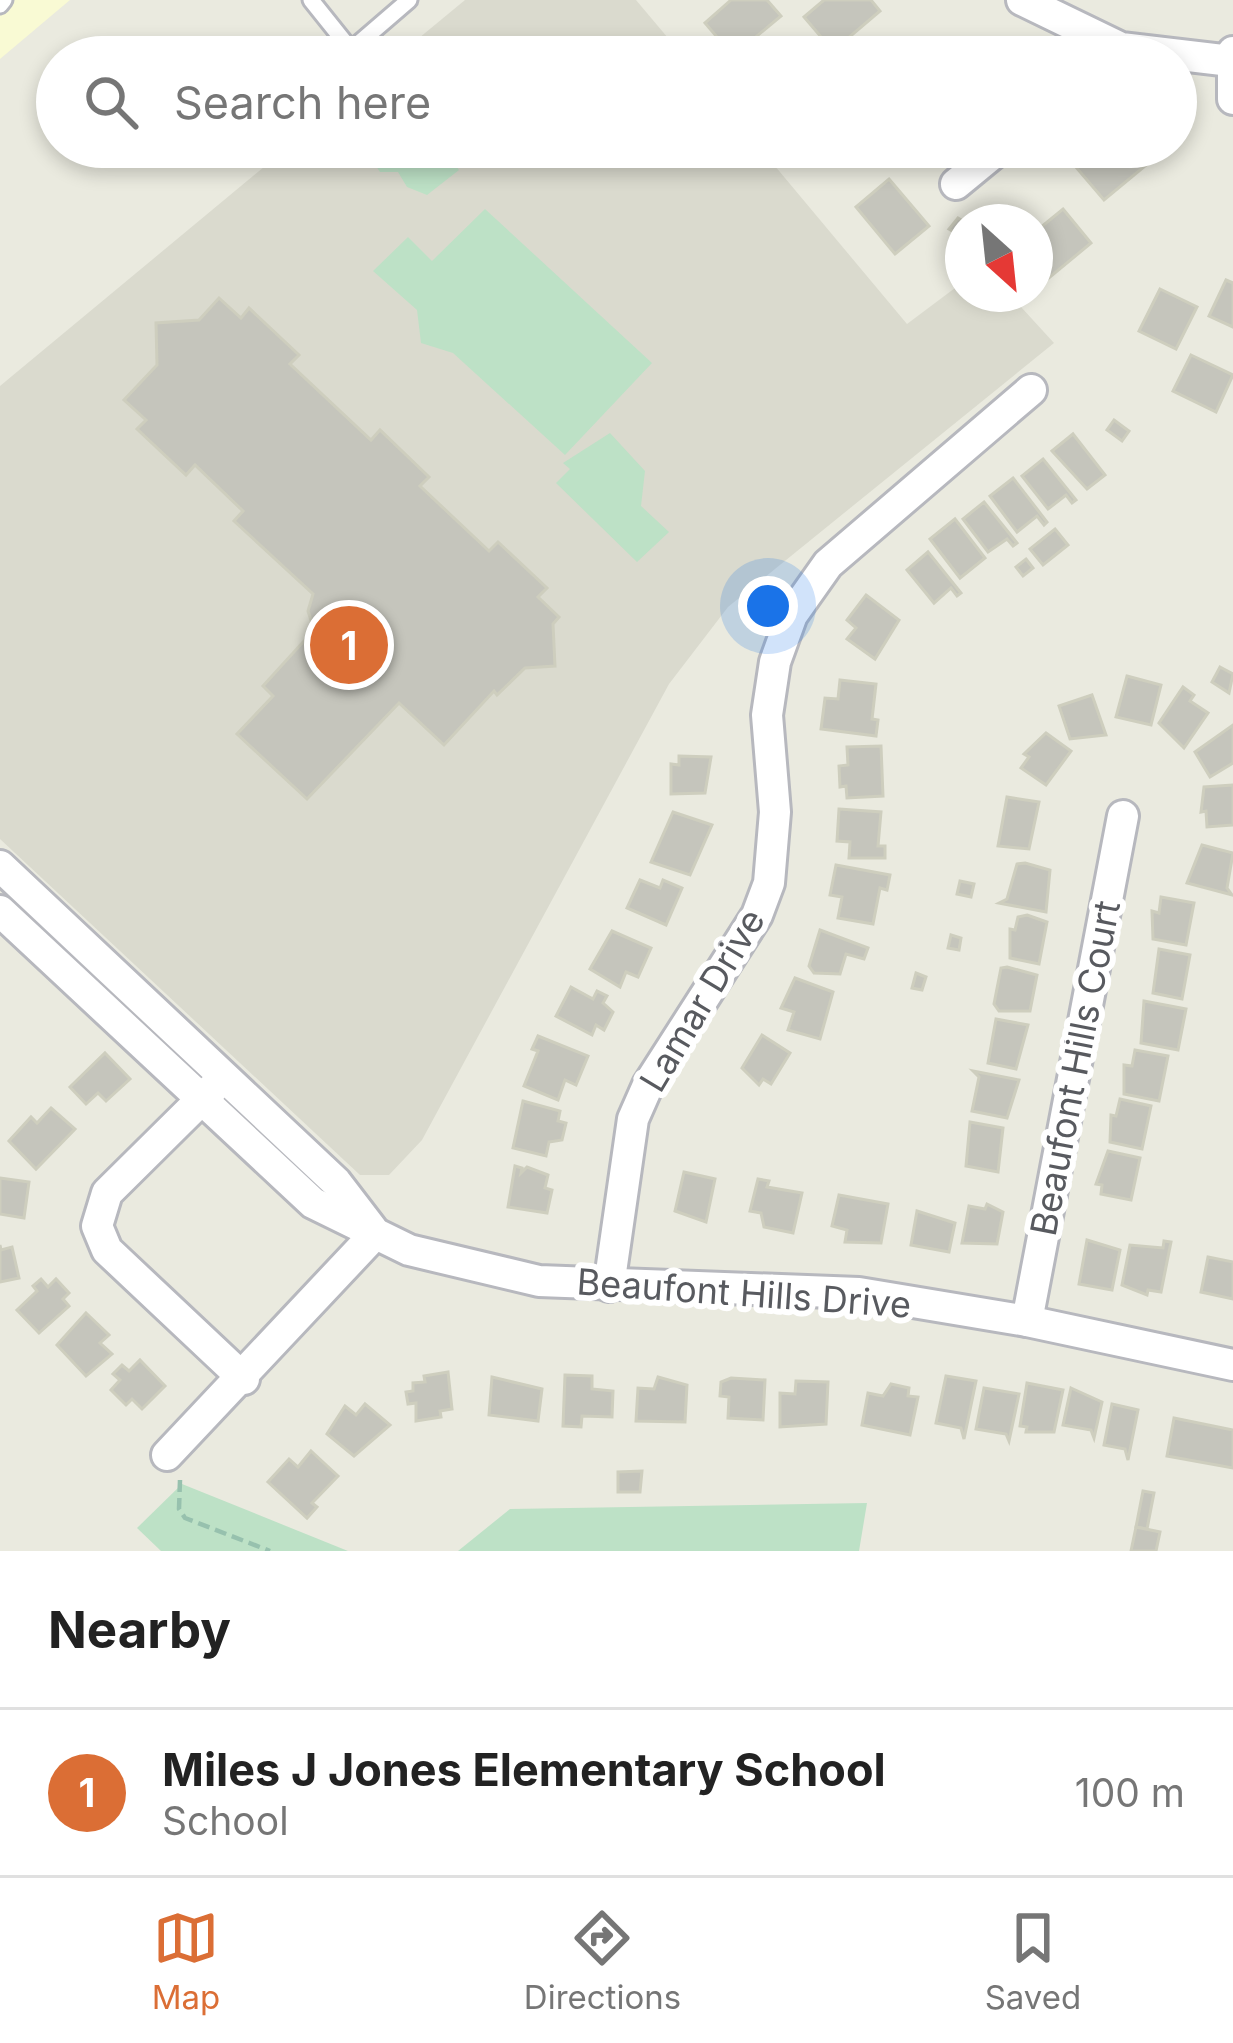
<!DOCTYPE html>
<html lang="en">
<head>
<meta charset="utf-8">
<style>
  :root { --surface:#fff; --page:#f6f6f6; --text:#222; --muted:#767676; --line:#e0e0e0; --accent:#db6e35 }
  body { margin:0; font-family:Inter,sans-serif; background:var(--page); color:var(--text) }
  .compass { position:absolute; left:945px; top:204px; width:108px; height:108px; border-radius:50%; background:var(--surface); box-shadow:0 6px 18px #0003; rotate:153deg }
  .you { position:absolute; left:768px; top:606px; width:42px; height:42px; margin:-30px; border:9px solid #fff; border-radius:50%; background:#1a73e8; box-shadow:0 0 0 18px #1a73e833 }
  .badge { display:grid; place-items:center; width:78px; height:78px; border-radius:50%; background:var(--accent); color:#fff; font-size:39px; font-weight:700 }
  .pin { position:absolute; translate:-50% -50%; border:6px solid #fff; box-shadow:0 3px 12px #0006 }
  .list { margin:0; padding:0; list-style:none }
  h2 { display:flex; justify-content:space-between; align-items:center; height:156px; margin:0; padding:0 48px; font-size:51px }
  h2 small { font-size:39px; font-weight:400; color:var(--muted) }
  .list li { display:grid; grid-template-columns:78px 1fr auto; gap:36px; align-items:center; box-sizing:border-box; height:168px; padding:0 48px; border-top:3px solid var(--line) }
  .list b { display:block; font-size:45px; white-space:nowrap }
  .list p { margin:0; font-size:39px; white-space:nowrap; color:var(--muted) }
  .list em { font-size:39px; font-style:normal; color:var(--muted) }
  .icon { flex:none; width:66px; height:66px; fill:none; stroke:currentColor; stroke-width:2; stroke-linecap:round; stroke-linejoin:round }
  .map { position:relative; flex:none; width:1233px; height:1551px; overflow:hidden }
  .search { position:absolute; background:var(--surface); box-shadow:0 6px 18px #0003; left:36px; right:36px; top:36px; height:132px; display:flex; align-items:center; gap:30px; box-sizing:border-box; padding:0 42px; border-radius:66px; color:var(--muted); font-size:45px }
  .sheet { height:324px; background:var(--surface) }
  nav { display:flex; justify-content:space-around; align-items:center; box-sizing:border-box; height:168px; border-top:3px solid var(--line); background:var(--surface); font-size:33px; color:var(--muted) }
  nav a { display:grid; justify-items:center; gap:6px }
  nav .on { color:var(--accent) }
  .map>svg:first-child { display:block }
</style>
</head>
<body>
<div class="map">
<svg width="1233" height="1551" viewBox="0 0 1233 1551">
  <rect width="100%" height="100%" fill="#eaeadf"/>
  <polygon fill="#f9fad4" points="0,0 70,0 0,59"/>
  <g fill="#dadace">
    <polygon points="465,0 636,0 684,57 396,57"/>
    <polygon points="288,147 759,147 907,324 963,282 963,294 1009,294 1054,343 728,607 669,684 422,1140 389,1175 360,1175 0,839 0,386"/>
  </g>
  <g fill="#bde1c6">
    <polygon points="441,147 459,170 427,195 407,187 398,172 380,172 364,148"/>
    <polygon points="485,209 652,363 565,455 453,353 421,343 417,310 373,271 408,237 432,261"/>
    <polygon points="610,433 645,471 641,506 669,532 637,562 556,483 570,469 563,463"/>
    <polygon points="182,1484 348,1551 161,1551 137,1528"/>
    <polygon points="867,1503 859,1551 458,1551 510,1509"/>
  </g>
  <g fill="#c5c5bc" stroke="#cecebe" stroke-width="3">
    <polygon points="731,0 767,0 781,16 733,56 705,23"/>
    <polygon points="824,0 871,0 880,11 833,51 804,17"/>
    <polygon points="845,147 872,147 856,160"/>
    <polygon points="1098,147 1140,147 1151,161 1104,200 1075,166"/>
    <polygon points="889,179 929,226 895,254 856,207"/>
    <polygon points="1063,209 1091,243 1044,282 1035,272 1035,232"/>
    <polygon points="958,218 965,222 963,237 949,229"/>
    <polygon points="1226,280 1233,283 1233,327 1209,316"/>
    <polygon points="1160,289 1197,307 1176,349 1139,331"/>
    <polygon points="219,298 241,318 249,308 299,355 290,364 371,440 380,430 429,477 420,486 489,551 498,542 547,588 538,597 559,617 553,624 555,666 525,668 497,695 494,691 444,745 399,703 307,799 237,734 273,696 263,686 314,630 308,611 313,594 234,521 243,511 195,465 186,475 137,429 146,420 124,400 157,365 156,323 199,320"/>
    <polygon points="1191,355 1233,375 1216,412 1173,391"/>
    <polygon points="1114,420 1129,431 1122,441 1107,430"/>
    <polygon points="1073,434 1105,475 1087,489 1052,451"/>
    <polygon points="1043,459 1076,500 1072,503 1066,495 1048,509 1022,476"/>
    <polygon points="1013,478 1047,522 1044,525 1037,516 1017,532 990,496"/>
    <polygon points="984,502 1017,543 1013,546 1007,539 988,552 963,519"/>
    <polygon points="955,519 985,558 960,578 930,539"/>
    <polygon points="1055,529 1068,545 1043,565 1030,549"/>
    <polygon points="928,552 961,593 957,596 951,588 934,603 907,570"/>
    <polygon points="1026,559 1033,568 1023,576 1016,567"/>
    <polygon points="866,595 899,620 875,659 847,639 856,628 847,620"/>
    <polygon points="1220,667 1233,674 1229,693 1212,682"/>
    <polygon points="1127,676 1161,685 1151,725 1116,717"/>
    <polygon points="840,680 876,684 872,719 878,720 876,736 821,729 825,698 838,699"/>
    <polygon points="1183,687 1194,695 1190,701 1208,713 1184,748 1159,723"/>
    <polygon points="1092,695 1106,735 1070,739 1059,706"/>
    <polygon points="1233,725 1233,763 1210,777 1195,752"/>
    <polygon points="1046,733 1071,751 1046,785 1021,768 1029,757 1024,754"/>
    <polygon points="881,746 883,796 847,798 846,786 840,787 839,766 848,765 847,747"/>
    <polygon points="679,756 711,757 705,793 671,794 671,764 679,765"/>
    <polygon points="1233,785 1233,825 1207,827 1206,811 1201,812 1204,787"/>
    <polygon points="1007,797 1039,802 1029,849 998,846"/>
    <polygon points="839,809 881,812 878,846 885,846 885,858 849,858 850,842 837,841"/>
    <polygon points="673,812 712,825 690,875 651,862"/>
    <polygon points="1202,845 1233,853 1227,888 1232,895 1187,883"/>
    <polygon points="1025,863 1050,870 1046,912 999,903 1007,899 1017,864"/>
    <polygon points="836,865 890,875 887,890 880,888 873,924 838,918 842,897 830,895"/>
    <polygon points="640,880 660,888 663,880 682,888 666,925 627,908"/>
    <polygon points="960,881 974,884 971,897 957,894"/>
    <polygon points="1161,897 1194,903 1186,945 1153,939 1152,911 1159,913"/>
    <polygon points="1027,915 1047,922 1039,964 1010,958 1010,929 1015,930 1018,917"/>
    <polygon points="820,930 868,948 864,959 846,954 840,974 814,973 809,966"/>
    <polygon points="612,931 651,948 638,977 626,972 620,987 590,969"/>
    <polygon points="951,935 961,938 959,950 948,948"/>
    <polygon points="1159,949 1190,955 1182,999 1153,993"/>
    <polygon points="1007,967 1037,975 1030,1011 999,1011 994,1004 1001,968"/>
    <polygon points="916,973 926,977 922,990 912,988"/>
    <polygon points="795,978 833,992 820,1039 788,1030 794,1012 781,1008"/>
    <polygon points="571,987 593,999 597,991 607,996 603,1003 613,1012 604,1030 596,1025 592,1035 556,1016"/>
    <polygon points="1144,1001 1186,1009 1178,1050 1141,1043"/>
    <polygon points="996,1019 1028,1025 1016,1069 988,1063"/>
    <polygon points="762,1035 790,1053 771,1084 763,1079 759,1085 742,1068"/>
    <polygon points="538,1036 588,1056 576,1085 565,1080 558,1100 524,1086 538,1051 532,1049"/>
    <polygon points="1135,1050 1168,1056 1159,1101 1124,1094 1124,1065 1132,1066"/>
    <polygon points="105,1053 130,1079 106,1101 98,1093 86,1104 70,1087"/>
    <polygon points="973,1071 1019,1080 1007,1118 972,1111 979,1077"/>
    <polygon points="1120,1099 1151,1106 1142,1149 1110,1142 1111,1115 1116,1116"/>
    <polygon points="523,1101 560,1111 558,1121 566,1123 562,1140 549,1142 546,1156 513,1148"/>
    <polygon points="51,1108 75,1129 36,1169 9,1141 31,1117 37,1123"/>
    <polygon points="970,1122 1003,1128 998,1172 966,1166"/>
    <polygon points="1108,1151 1140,1158 1131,1200 1101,1194 1102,1185 1096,1184"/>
    <polygon points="515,1166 522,1168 521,1173 527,1167 548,1175 545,1188 552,1190 547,1213 508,1207"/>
    <polygon points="684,1172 715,1179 706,1222 675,1211"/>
    <polygon points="0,1178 29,1182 24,1218 0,1214"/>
    <polygon points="758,1179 769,1181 767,1187 802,1193 793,1233 764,1227 761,1213 750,1211"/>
    <polygon points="839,1195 888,1204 881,1243 845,1242 847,1230 832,1226"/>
    <polygon points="987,1204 1003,1212 997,1244 962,1243 969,1206 985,1209"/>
    <polygon points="917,1211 955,1223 949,1252 911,1245"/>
    <polygon points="1087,1240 1120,1250 1112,1290 1079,1284"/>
    <polygon points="1164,1241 1171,1242 1161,1292 1148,1290 1147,1295 1122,1285 1130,1245 1163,1248"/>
    <polygon points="0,1245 1,1250 12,1247 19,1278 0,1282"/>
    <polygon points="1208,1257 1233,1262 1233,1299 1201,1292"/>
    <polygon points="41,1279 48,1287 56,1279 69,1293 63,1299 69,1306 39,1333 17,1310 37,1291 33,1286"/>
    <polygon points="86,1313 109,1335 100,1343 112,1354 86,1376 57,1345"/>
    <polygon points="140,1360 165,1386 142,1409 132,1399 126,1405 111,1390 120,1380 113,1374 122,1365 129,1371"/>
    <polygon points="448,1372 452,1409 440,1411 441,1417 416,1421 416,1403 408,1404 406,1392 413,1391 413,1383 425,1382 424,1376"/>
    <polygon points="565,1375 592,1376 592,1389 613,1391 612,1417 582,1416 581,1427 563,1426"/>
    <polygon points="946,1376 976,1381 964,1439 961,1428 936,1423"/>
    <polygon points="492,1377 542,1389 538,1421 489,1415"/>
    <polygon points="658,1377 687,1385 685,1422 636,1421 638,1388 654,1389"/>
    <polygon points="731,1378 765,1380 763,1420 728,1418 729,1397 720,1396 721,1382"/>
    <polygon points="796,1381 828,1382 826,1424 780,1427 780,1393 795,1394"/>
    <polygon points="1027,1383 1063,1390 1054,1432 1026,1432 1027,1427 1020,1426"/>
    <polygon points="891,1384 909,1388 908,1396 918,1397 910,1435 862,1425 868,1393 883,1396"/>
    <polygon points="984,1388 1019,1394 1009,1441 1006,1434 976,1429"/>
    <polygon points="1071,1388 1102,1402 1094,1438 1091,1430 1063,1425"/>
    <polygon points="365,1404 390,1425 354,1456 327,1434 345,1406 356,1415"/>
    <polygon points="1112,1404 1138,1410 1128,1460 1125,1449 1104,1445"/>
    <polygon points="1174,1418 1233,1430 1233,1468 1167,1456"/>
    <polygon points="311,1451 338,1476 312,1503 317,1507 307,1518 268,1482 289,1459 298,1467"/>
    <polygon points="642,1471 640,1492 618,1492 618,1472"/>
    <polygon points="1143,1491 1154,1493 1147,1529 1136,1527"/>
    <polygon points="1136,1527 1160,1532 1156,1551 1131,1551"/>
  </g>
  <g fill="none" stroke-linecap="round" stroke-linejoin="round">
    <g stroke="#b7b8be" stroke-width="21">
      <g id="service">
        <polyline points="311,0 351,50 409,0"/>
        <polyline points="0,5 4,0"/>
      </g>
    </g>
    <g stroke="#b7b8be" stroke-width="36">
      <g id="minor">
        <polyline points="1022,0 1121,48 1231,61"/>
        <polyline points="1233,52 1233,99"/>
        <polyline points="956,184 1001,147"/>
        <polyline points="0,866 336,1182 372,1229"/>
        <polyline points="0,911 313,1203 409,1250 539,1281 859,1293 1027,1321 1233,1365"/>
        <polyline points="213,1088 107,1193 97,1226 107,1250 244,1379"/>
        <polyline points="609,1286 633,1119 648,1085 757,915 769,883 775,812 767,715 775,662 792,615 828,564 1031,390"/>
        <polyline points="1027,1321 1123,816"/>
        <polyline points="167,1455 375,1234"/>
      </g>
    </g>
    <polyline stroke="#97c1ae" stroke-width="4.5" stroke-dasharray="12 6" stroke-linecap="butt" points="180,1480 179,1509 185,1518 270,1551"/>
    <use href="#service" stroke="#fff" stroke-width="15"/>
    <use href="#minor" stroke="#fff" stroke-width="30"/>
  </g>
  <g text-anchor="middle" stroke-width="12" stroke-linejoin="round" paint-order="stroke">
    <g font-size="36" fill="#585a5f" stroke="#fff">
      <text transform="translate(702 1000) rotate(-59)" y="13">Lamar Drive</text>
      <text transform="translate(1075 1068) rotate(-79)" y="13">Beaufont Hills Court</text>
      <text transform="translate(744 1293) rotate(4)" y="13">Beaufont Hills Drive</text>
    </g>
  </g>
</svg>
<svg class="compass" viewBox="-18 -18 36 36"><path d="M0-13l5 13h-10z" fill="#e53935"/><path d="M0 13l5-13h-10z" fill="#767676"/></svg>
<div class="you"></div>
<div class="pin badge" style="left:349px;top:645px">1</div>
<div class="search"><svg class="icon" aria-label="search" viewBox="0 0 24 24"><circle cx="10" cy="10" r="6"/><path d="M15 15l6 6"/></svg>Search here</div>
</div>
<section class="sheet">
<h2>Nearby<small></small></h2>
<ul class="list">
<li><span class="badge">1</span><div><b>Miles J Jones Elementary School</b><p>School</p></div><em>100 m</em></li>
</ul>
</section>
<nav>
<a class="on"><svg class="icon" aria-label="map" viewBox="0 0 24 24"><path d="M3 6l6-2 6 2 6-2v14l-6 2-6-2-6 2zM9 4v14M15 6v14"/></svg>Map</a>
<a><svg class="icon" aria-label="directions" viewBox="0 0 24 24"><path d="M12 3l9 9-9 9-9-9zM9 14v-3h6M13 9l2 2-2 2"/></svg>Directions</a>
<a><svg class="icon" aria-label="saved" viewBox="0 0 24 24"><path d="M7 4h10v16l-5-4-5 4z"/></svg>Saved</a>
</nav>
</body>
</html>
